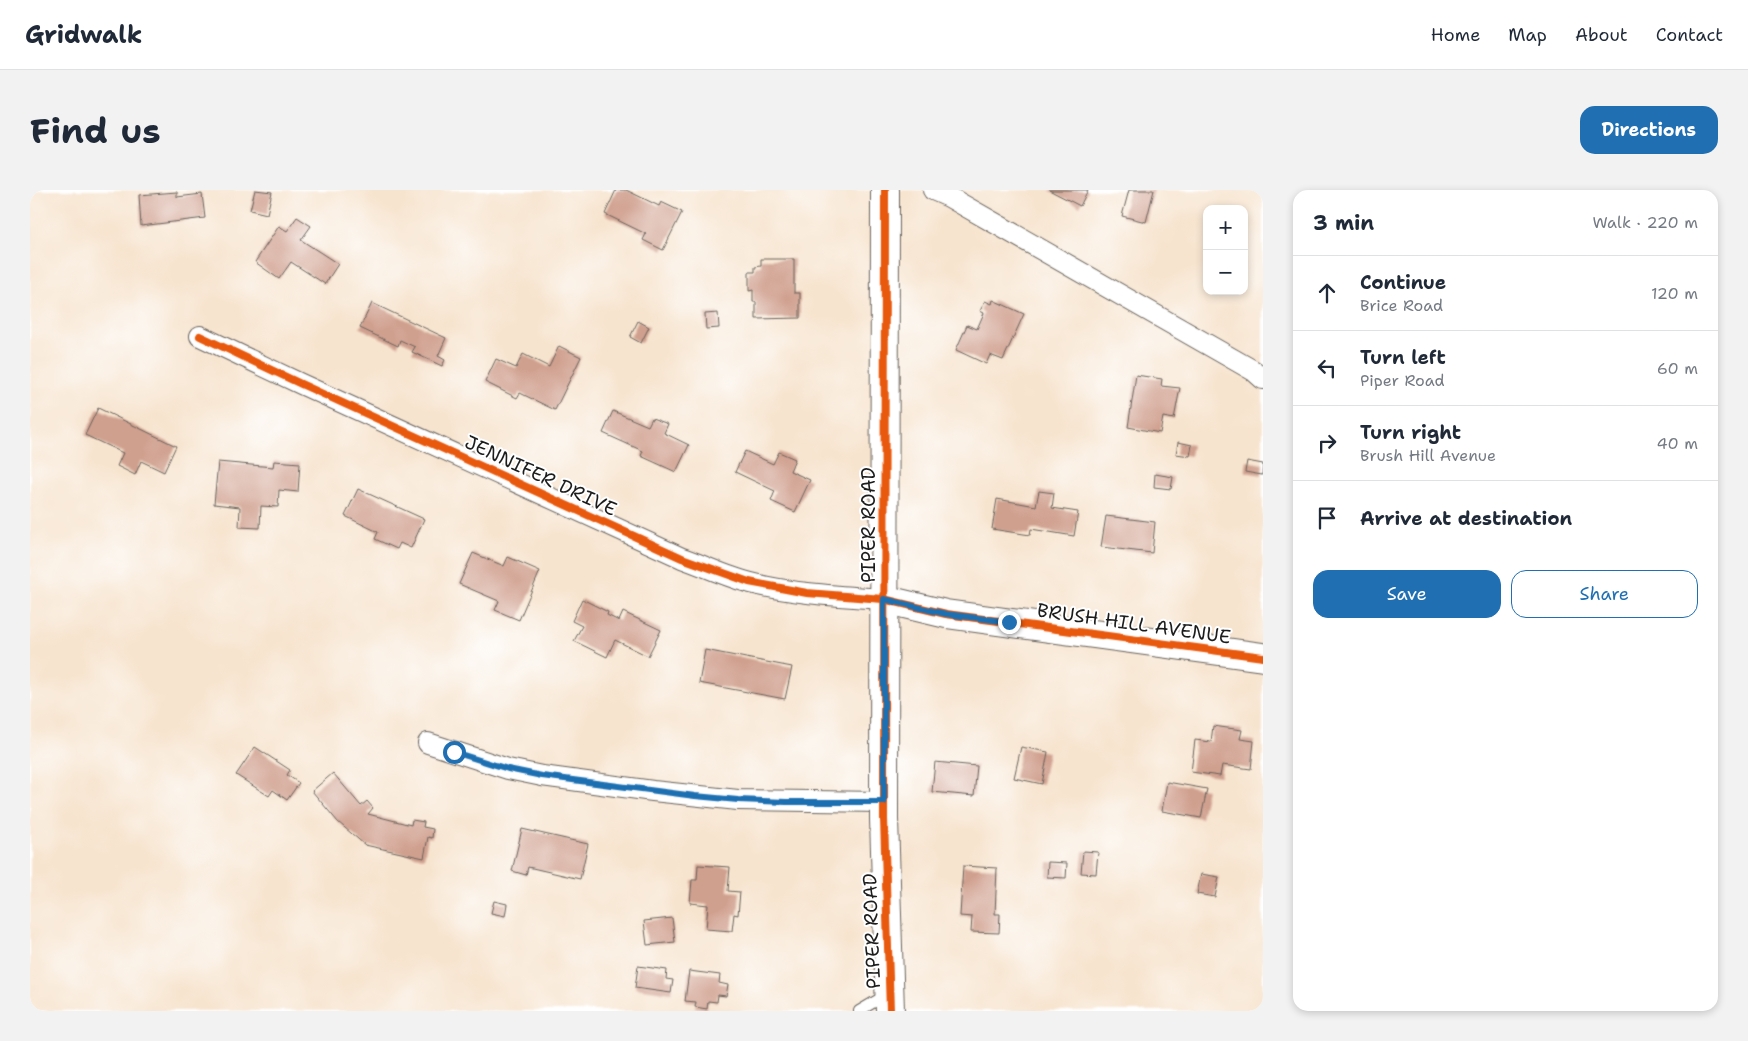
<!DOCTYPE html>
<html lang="en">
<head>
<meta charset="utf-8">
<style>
  :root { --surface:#fff; --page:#f2f2f3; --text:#1f2937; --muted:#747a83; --line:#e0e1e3; --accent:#1f6fb2 }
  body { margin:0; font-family:"Shantell Sans",sans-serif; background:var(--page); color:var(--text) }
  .controls { position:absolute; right:15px; top:15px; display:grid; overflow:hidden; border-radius:10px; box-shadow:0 2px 8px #0003 }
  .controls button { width:45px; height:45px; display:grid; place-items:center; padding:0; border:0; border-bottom:1px solid var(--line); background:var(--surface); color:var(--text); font:25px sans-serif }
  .stop { position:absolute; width:15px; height:15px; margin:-11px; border:4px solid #1f6fb2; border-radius:50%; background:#fff }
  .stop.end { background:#1f6fb2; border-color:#fff; box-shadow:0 1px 5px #0008 }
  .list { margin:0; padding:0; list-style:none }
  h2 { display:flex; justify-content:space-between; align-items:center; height:65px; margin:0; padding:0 20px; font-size:21px }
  h2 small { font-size:16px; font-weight:400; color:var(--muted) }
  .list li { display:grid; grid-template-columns:32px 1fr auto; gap:15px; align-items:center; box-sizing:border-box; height:75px; padding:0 20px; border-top:1px solid var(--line) }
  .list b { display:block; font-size:19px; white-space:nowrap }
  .list p { margin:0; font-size:16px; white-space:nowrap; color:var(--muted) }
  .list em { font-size:16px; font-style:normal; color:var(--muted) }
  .actions { display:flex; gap:10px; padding:15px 20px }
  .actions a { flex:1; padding:11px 0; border:1px solid var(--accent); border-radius:15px; text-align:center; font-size:18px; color:var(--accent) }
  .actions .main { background:var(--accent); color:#fff }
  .icon { flex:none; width:28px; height:28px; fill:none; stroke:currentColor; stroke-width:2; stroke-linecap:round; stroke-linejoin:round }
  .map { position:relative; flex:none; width:1233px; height:821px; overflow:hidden; border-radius:15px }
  header { display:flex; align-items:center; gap:30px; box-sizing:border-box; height:70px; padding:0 25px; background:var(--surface); border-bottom:1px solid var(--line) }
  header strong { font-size:24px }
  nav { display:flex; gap:28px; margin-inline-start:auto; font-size:18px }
  .intro { display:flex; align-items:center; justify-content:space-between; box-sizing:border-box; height:120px; padding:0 30px }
  h1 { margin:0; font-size:35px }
  .button { padding:12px 22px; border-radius:15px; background:var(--accent); color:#fff; font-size:18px; font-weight:700 }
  main { display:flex; gap:30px; padding:0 30px }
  aside { flex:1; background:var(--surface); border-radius:15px; box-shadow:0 2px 8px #0003 }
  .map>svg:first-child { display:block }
</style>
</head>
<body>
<header>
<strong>Gridwalk</strong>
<nav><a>Home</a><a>Map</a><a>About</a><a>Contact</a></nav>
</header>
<div class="intro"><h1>Find us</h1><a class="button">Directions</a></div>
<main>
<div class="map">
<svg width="1233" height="821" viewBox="0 0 1233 821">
  <rect width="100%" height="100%" fill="#fff"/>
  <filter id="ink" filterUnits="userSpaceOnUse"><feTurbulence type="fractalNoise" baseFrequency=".02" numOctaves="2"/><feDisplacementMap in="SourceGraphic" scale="10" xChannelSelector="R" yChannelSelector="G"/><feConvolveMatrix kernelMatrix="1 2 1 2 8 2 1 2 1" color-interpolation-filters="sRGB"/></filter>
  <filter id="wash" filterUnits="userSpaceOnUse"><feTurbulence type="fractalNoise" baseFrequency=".0096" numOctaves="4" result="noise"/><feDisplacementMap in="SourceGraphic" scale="20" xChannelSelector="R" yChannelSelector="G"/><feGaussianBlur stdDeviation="1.12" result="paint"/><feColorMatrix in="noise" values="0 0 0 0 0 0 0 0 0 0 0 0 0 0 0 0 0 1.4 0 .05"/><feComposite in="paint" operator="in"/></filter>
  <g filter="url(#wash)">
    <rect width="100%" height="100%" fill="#f7e4cf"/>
    <g id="blocks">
      <g fill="#d0a08f">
        <polygon points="225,0 242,2 237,24 220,20"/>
        <polygon points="586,0 596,0 629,16 631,12 652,22 633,60 613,50 616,44 575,24"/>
        <polygon points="1019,0 1058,0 1050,16"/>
        <polygon points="1099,0 1124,0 1116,32 1092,26"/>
        <polygon points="147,2 147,7 172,4 175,28 111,36 109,5"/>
        <polygon points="267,27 281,36 271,50 308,74 295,94 261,72 249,89 225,72 249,36 257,41"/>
        <polygon points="731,69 764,69 764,103 770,103 770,128 726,129 726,112 723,112 723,100 719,101 719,82 725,82 725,77 731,76"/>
        <polygon points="963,110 994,124 973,170 960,165 956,174 926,160 937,135 947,139 954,123 950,121 955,111 962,114"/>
        <polygon points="342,113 416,148 408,166 415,170 412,176 382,162 385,157 370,150 368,156 330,138"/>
        <polygon points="688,123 689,138 676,139 675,124"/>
        <polygon points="608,131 619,137 611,153 600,147"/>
        <polygon points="529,156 551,167 525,220 490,203 487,208 455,192 466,169 486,178 493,164 519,177"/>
        <polygon points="1106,185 1132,189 1131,196 1150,198 1144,229 1133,227 1130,243 1098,237"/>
        <polygon points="68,218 146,256 134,282 111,271 105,285 87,276 93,263 55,245"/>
        <polygon points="583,221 618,236 622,228 638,234 634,243 659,255 646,282 611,266 613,261 573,243"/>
        <polygon points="1148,252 1162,255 1160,266 1146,264"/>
        <polygon points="715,261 743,274 749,262 765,269 760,281 780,290 765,322 741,311 745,301 705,282"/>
        <polygon points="244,271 270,273 268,302 249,300 248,317 231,316 230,338 209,337 210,317 184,314 188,272 243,277"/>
        <polygon points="1217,271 1233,274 1232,285 1215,282"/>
        <polygon points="1125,284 1143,287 1141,299 1124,297"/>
        <polygon points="328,299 394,329 381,358 370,353 367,359 345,349 348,342 315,326"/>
        <polygon points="1009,301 1024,303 1022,318 1048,322 1044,346 1001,339 1000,345 962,339 967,309 1006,316"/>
        <polygon points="1076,326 1125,332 1122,363 1071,357"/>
        <polygon points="443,363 474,376 478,367 510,381 489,430 465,420 469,411 429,394"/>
        <polygon points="552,409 578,422 577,425 589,431 593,422 631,440 618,466 585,450 577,467 544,451 552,436 542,431"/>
        <polygon points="675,460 762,477 755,509 669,493"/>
        <polygon points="1183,536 1212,540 1210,549 1224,551 1221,579 1192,575 1190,586 1161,582 1165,550 1181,552"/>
        <polygon points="225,557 260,580 257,585 269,593 257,610 243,600 239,606 206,585"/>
        <polygon points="991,557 1018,562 1012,594 984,588"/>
        <polygon points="905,572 947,576 944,606 902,602"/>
        <polygon points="303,583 331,616 337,611 343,618 338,624 381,635 382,630 394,632 393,637 403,639 402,648 398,647 394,668 335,655 308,632 282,601"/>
        <polygon points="1137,592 1177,599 1171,628 1132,621"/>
        <polygon points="492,639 558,654 550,689 498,677 496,685 482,681"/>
        <polygon points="1053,661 1068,662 1066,684 1051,683"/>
        <polygon points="1018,672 1037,673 1036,688 1017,687"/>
        <polygon points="668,675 700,677 698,701 710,702 708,725 704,724 702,741 676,739 678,715 660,713 662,690 667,690"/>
        <polygon points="933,676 967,678 965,724 970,724 969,743 941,742 942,727 930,726"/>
        <polygon points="1171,684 1189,687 1185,707 1167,704"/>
        <polygon points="464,711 477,714 475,726 461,723"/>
        <polygon points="642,728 645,752 617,755 614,731"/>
        <polygon points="608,776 637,780 636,789 643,790 641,803 605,798"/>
        <polygon points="659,781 690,785 689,793 698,795 696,806 688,805 687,812 678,811 677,819 665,817 666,812 655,811"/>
      </g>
    </g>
  </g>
  <g filter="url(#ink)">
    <use href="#blocks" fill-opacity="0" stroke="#69625b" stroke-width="1"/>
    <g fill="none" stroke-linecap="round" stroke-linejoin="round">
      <g stroke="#69625b" stroke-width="12">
        <polyline id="lane" points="829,821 856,805"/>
      </g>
      <g stroke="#69625b" stroke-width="22">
        <g id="street">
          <polyline points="903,0 919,7 1224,181 1233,189"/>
          <path d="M170,146L271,194L652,368C675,376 697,387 721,393C764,404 809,406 853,409"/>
          <polyline points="398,553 478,579 512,586 623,601 708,610 854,612"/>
        </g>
      </g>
      <g stroke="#69625b" stroke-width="30">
        <g id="secondary">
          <polyline points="855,0 854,629 860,821"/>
          <polyline points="853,409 916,424 1233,467"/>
        </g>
      </g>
      <use href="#lane" stroke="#fff" stroke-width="10"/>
      <use href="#street" stroke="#fff" stroke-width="20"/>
      <use href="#secondary" stroke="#fff" stroke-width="28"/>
      <g stroke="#fff" stroke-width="11">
        <g id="cycleway">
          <polyline points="855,0 854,629 860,821"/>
          <polyline points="170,146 271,194 652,368 719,392 777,403 853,409 916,424 1233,467"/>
        </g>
      </g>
      <use href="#cycleway" stroke="#e8590c" stroke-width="8"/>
    </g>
  </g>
  <g fill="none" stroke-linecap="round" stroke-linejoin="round" filter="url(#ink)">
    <polyline stroke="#1f6fb2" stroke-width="6" points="424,562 478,579 512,586 665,606 708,610 756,612 854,612 854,409 916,424 979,432"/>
  </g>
  <g text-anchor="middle" stroke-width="4" stroke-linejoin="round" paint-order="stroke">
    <g font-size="19" fill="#1c1c1c" stroke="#fff">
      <text transform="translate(511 285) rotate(25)" y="7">JENNIFER DRIVE</text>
      <text transform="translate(838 335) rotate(-90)" y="7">PIPER ROAD</text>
      <text transform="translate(1104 433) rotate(8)" y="7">BRUSH HILL AVENUE</text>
      <text transform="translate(841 741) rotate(-92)" y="7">PIPER ROAD</text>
    </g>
  </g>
</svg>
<div class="controls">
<button>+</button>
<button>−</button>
</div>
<div class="stop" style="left:424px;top:562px"></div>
<div class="stop end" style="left:979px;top:432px"></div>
</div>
<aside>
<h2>3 min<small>Walk · 220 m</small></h2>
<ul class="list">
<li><svg class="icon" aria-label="ahead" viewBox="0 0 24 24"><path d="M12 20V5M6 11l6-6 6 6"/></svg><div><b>Continue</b><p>Brice Road</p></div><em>120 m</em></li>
<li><svg class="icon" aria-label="left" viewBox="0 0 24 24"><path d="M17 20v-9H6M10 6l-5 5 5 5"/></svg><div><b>Turn left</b><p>Piper Road</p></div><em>60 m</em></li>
<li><svg class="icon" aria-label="right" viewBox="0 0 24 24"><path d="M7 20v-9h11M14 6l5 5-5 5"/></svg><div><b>Turn right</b><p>Brush Hill Avenue</p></div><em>40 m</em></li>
<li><svg class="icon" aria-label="arrive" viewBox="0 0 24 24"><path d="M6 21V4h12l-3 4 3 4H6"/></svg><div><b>Arrive at destination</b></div></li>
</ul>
<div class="actions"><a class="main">Save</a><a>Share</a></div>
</aside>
</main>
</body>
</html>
